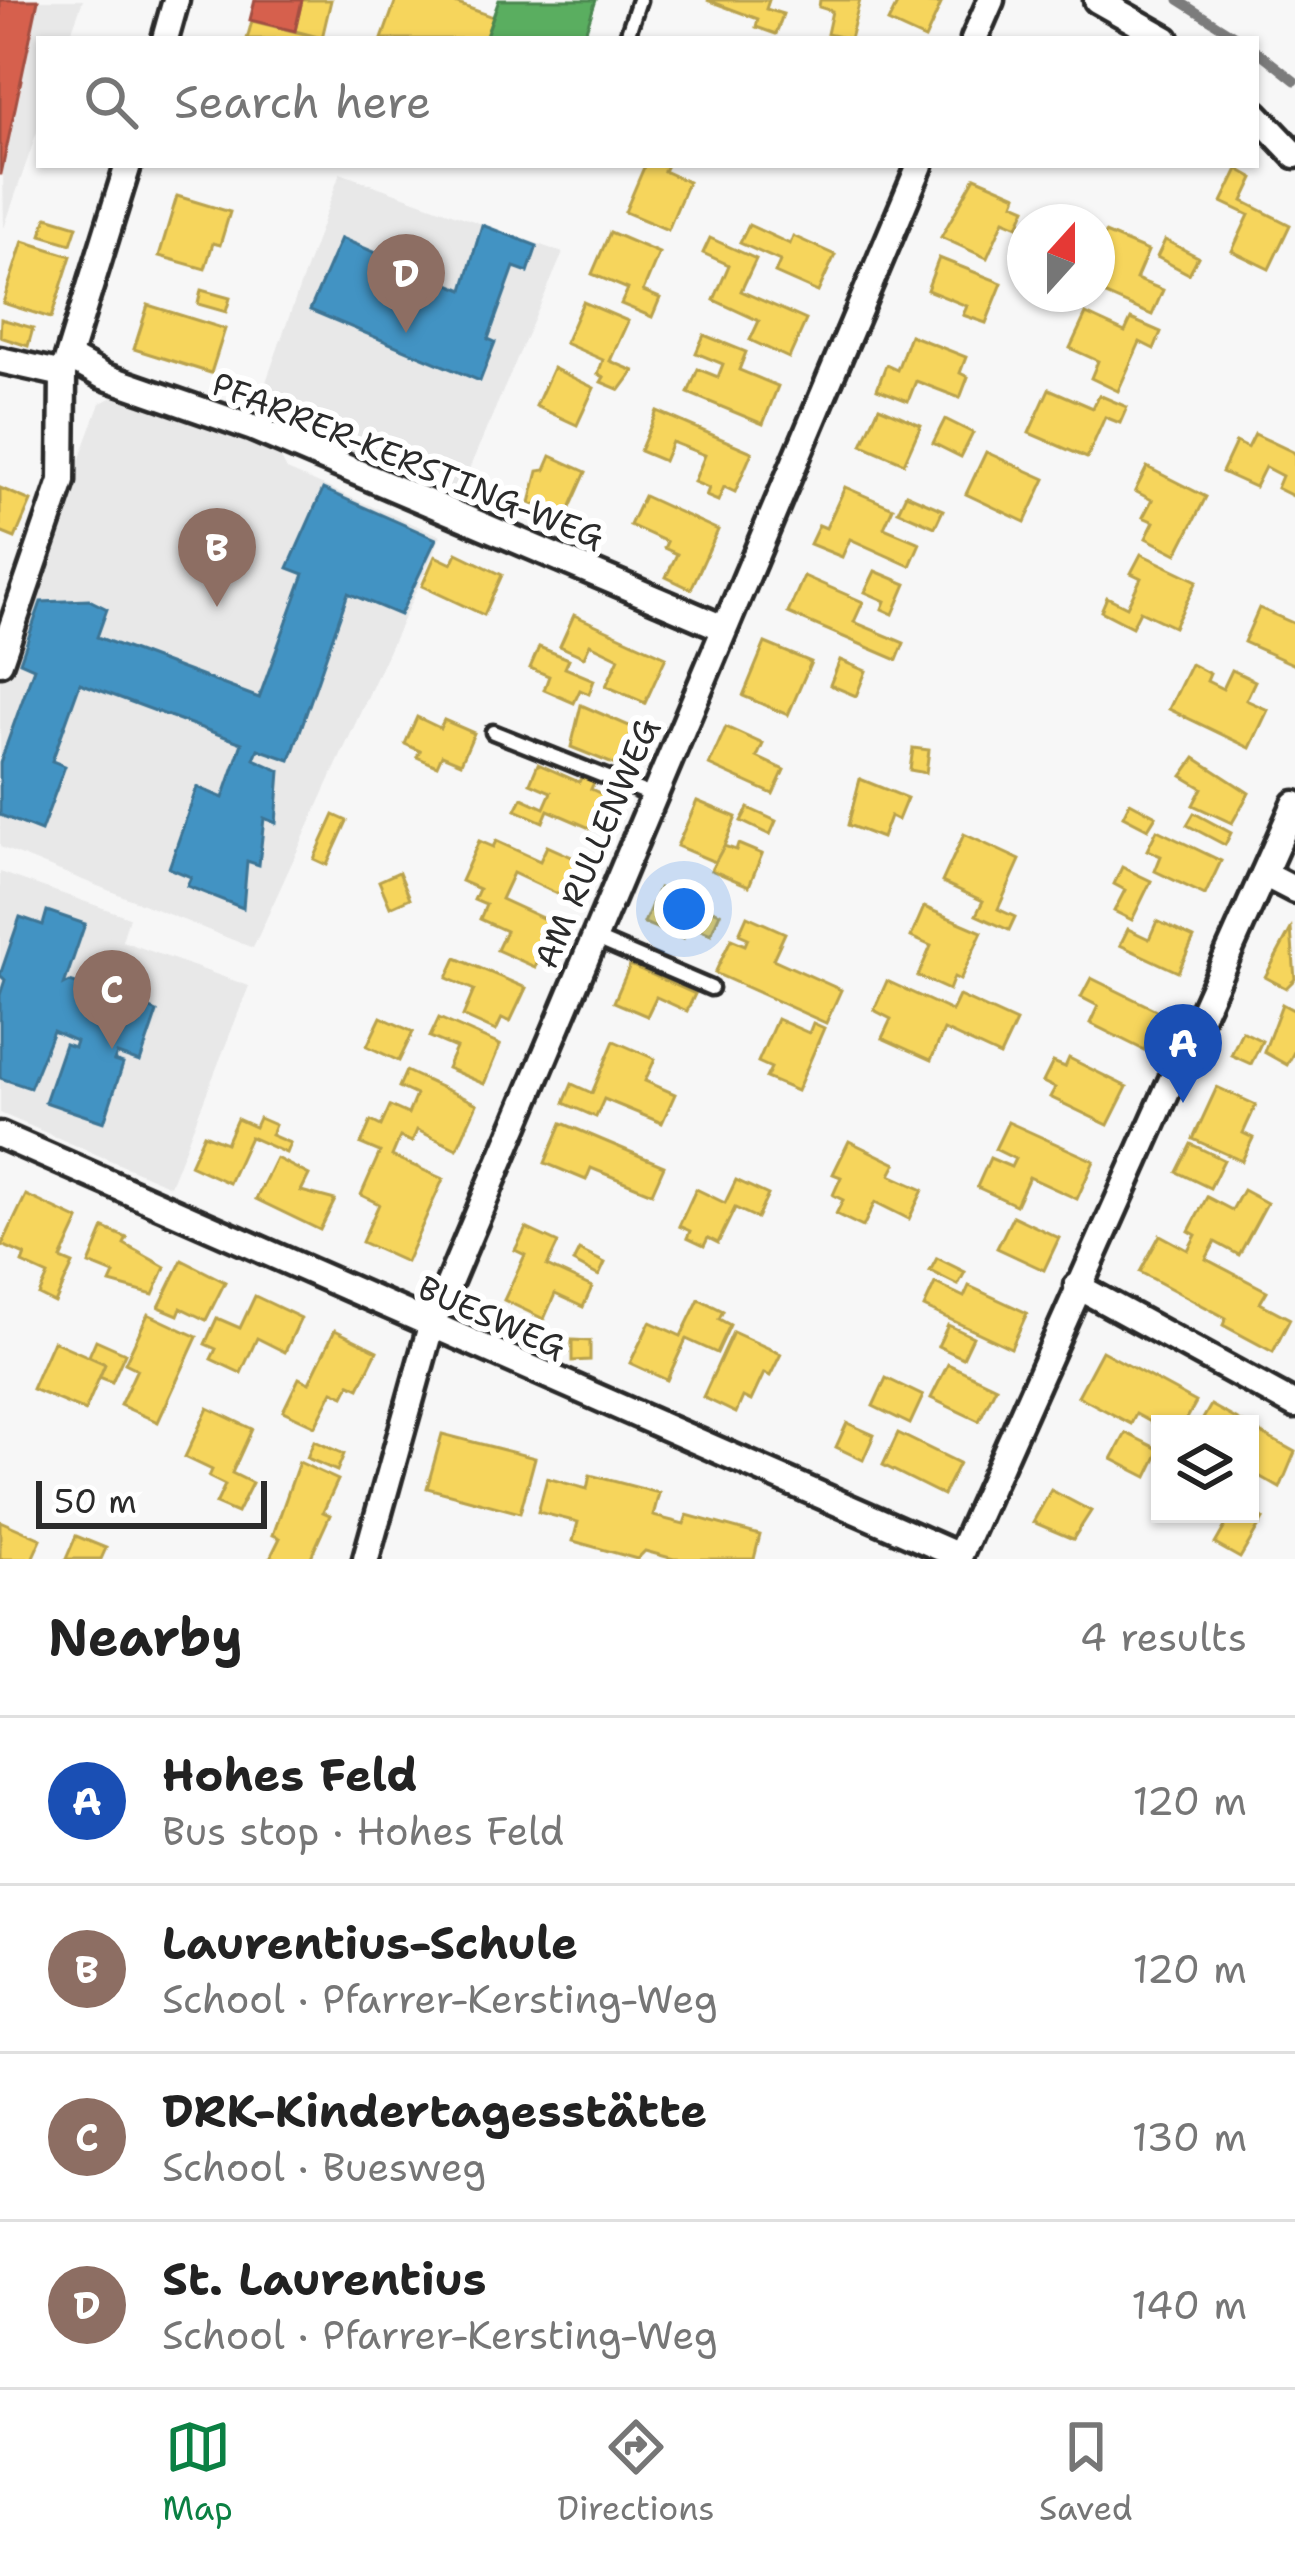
<!DOCTYPE html>
<html lang="en">
<head>
<meta charset="utf-8">
<style>
  :root { --surface:#fff; --page:#f6f6f6; --text:#222; --muted:#767676; --line:#e0e0e0; --accent:#0b8043 }
  body { margin:0; font-family:"Shantell Sans",sans-serif; background:var(--page); color:var(--text) }
  .controls { position:absolute; right:36px; bottom:36px; display:grid; overflow:hidden; border-radius:0px; box-shadow:0 3px 9px #0004 }
  .controls button { width:108px; height:108px; display:grid; place-items:center; padding:0; border:0; border-bottom:3px solid var(--line); background:var(--surface); color:var(--text); font:60px sans-serif }
  .compass { position:absolute; left:1007px; top:204px; width:108px; height:108px; border-radius:50%; background:var(--surface); box-shadow:0 3px 9px #0004; rotate:21deg }
  .scale { position:absolute; left:36px; bottom:30px; width:231px; box-sizing:border-box; padding-left:12px; border:6px solid #2b2b2b; border-top:0; font-size:33px; line-height:42px; white-space:nowrap; color:#2b2b2b; -webkit-text-stroke:9px #fff; paint-order:stroke }
  .you { position:absolute; left:684px; top:909px; width:42px; height:42px; margin:-30px; border:9px solid #fff; border-radius:50%; background:#1a73e8; box-shadow:0 0 0 18px #1a73e833 }
  .badge { display:grid; place-items:center; width:78px; height:78px; border-radius:50%; background:var(--accent); color:#fff; font-size:39px; font-weight:700 }
  .pin { position:absolute; translate:-50% -99px; filter:drop-shadow(0 3px 6px #0008) }
  .pin::after { content:''; position:absolute; top:63px; width:42px; height:36px; background:inherit; clip-path:polygon(0 0,100% 0,50% 100%) }
  .list { margin:0; padding:0; list-style:none }
  h2 { display:flex; justify-content:space-between; align-items:center; height:156px; margin:0; padding:0 48px; font-size:51px }
  h2 small { font-size:39px; font-weight:400; color:var(--muted) }
  .list li { display:grid; grid-template-columns:78px 1fr auto; gap:36px; align-items:center; box-sizing:border-box; height:168px; padding:0 48px; border-top:3px solid var(--line) }
  .list b { display:block; font-size:45px; white-space:nowrap }
  .list p { margin:0; font-size:39px; white-space:nowrap; color:var(--muted) }
  .list em { font-size:39px; font-style:normal; color:var(--muted) }
  .icon { flex:none; width:66px; height:66px; fill:none; stroke:currentColor; stroke-width:2; stroke-linecap:round; stroke-linejoin:round }
  .map { position:relative; flex:none; width:1295px; height:1559px; overflow:hidden }
  .search { position:absolute; background:var(--surface); box-shadow:0 3px 9px #0004; left:36px; right:36px; top:36px; height:132px; display:flex; align-items:center; gap:30px; box-sizing:border-box; padding:0 42px; border-radius:0px; color:var(--muted); font-size:45px }
  .sheet { height:828px; background:var(--surface) }
  nav { display:flex; justify-content:space-around; align-items:center; box-sizing:border-box; height:168px; border-top:3px solid var(--line); background:var(--surface); font-size:33px; color:var(--muted) }
  nav a { display:grid; justify-items:center; gap:6px }
  nav .on { color:var(--accent) }
  .map>svg:first-child { display:block }
</style>
</head>
<body>
<div class="map">
<svg width="1295" height="1559" viewBox="0 0 1295 1559">
  <rect width="100%" height="100%" fill="#f7f7f7"/>
  <filter id="ink" filterUnits="userSpaceOnUse"><feTurbulence type="fractalNoise" baseFrequency=".00833" numOctaves="2"/><feDisplacementMap in="SourceGraphic" scale="24" xChannelSelector="R" yChannelSelector="G"/><feConvolveMatrix kernelMatrix="1 2 1 2 8 2 1 2 1" color-interpolation-filters="sRGB"/></filter>
  <g filter="url(#ink)">
    <g fill="#e8e8e8">
      <polygon points="0,0 83,0 69,39 39,39 39,126 4,228"/>
      <polygon points="340,173 563,253 456,499 255,413"/>
      <polygon points="116,396 278,453 287,470 441,536 253,948 0,847 0,679 100,403"/>
      <polygon points="0,872 129,917 122,941 249,986 170,1186 0,1113"/>
    </g>
    <g fill="#f6d55c" stroke="#b9a24d" stroke-width="3">
      <polygon points="302,0 331,0 322,38 295,31"/>
      <polygon points="396,0 447,0 493,17 485,39 382,39"/>
      <polygon points="707,0 769,0 766,9 783,14 776,34 756,27 758,19"/>
      <polygon points="820,0 860,0 850,39 827,34 832,11 819,7"/>
      <polygon points="899,0 941,4 925,39 888,22"/>
      <polygon points="252,21 309,35 308,39 247,39"/>
      <polygon points="645,165 667,165 664,171 688,182 668,230 625,212"/>
      <polygon points="1238,169 1254,178 1243,201 1290,225 1269,269 1232,251 1249,215 1222,202"/>
      <polygon points="975,177 1017,195 1014,203 1026,208 1018,226 1004,220 987,258 941,237"/>
      <polygon points="177,196 230,212 220,245 213,243 205,269 159,256"/>
      <polygon points="47,217 77,226 71,244 41,235"/>
      <polygon points="749,225 790,244 793,236 835,255 818,292 775,273 780,261 740,243"/>
      <polygon points="610,232 659,253 643,291 660,298 652,317 621,304 628,289 592,274"/>
      <polygon points="1105,233 1148,251 1136,279 1163,290 1152,315 1097,291 1097,252"/>
      <polygon points="710,238 756,259 741,291 806,320 789,358 750,340 759,321 714,300 729,265 703,253"/>
      <polygon points="1165,240 1198,257 1189,274 1157,257"/>
      <polygon points="23,241 71,256 51,318 3,303"/>
      <polygon points="939,258 1002,283 986,323 963,315 967,306 927,290"/>
      <polygon points="201,290 230,298 226,312 198,304"/>
      <polygon points="583,302 628,321 610,361 634,371 620,390 601,382 604,377 598,374 603,360 565,343"/>
      <polygon points="148,305 225,329 211,373 134,349"/>
      <polygon points="1086,314 1125,332 1131,319 1161,332 1154,349 1140,342 1118,391 1091,378 1098,361 1070,348"/>
      <polygon points="1,319 33,328 28,346 0,337"/>
      <polygon points="704,335 746,352 739,370 778,386 763,424 688,393 698,369 718,377 723,364 696,353"/>
      <polygon points="910,335 966,357 960,373 968,377 960,398 916,381 908,401 877,389 886,365 897,370"/>
      <polygon points="553,368 594,388 577,425 536,406"/>
      <polygon points="1049,389 1093,408 1099,395 1127,407 1120,423 1105,417 1087,458 1029,433"/>
      <polygon points="879,407 921,425 904,463 862,445"/>
      <polygon points="657,411 752,452 735,492 724,487 718,501 706,496 709,488 694,482 705,455 672,442 664,461 640,451"/>
      <polygon points="945,419 973,433 961,457 933,443"/>
      <polygon points="1255,434 1295,453 1295,497 1277,488 1282,476 1265,467 1255,487 1222,472 1236,442 1248,448"/>
      <polygon points="986,452 1045,479 1025,522 966,494"/>
      <polygon points="551,456 586,472 565,519 530,503 538,471 545,470"/>
      <polygon points="1147,467 1206,497 1177,554 1146,538 1154,522 1143,517 1152,500 1135,491"/>
      <polygon points="845,487 893,508 884,528 920,543 910,566 850,539 842,557 810,544 819,525 826,528"/>
      <polygon points="0,488 31,501 15,538 0,532"/>
      <polygon points="906,494 943,510 935,527 898,511"/>
      <polygon points="644,496 718,530 691,589 666,577 677,554 664,548 667,542 630,525"/>
      <polygon points="457,553 502,575 484,615 422,586 435,556 452,564"/>
      <polygon points="1141,554 1197,581 1174,627 1140,611 1132,627 1101,611 1107,597 1127,607 1141,578 1131,573"/>
      <polygon points="875,571 906,584 893,614 882,609 885,601 865,592"/>
      <polygon points="804,576 863,602 854,622 904,643 897,660 788,613"/>
      <polygon points="1259,608 1295,624 1295,665 1244,642"/>
      <polygon points="574,615 666,657 645,703 606,686 619,658 590,644 584,657 560,646"/>
      <polygon points="765,643 811,662 788,715 743,696"/>
      <polygon points="539,647 569,659 565,668 594,680 589,694 580,690 574,703 544,690 549,676 530,668"/>
      <polygon points="840,660 866,671 856,696 830,685"/>
      <polygon points="1191,664 1210,674 1207,681 1223,689 1232,670 1255,681 1246,700 1268,710 1250,748 1169,709"/>
      <polygon points="581,705 634,728 618,766 571,747"/>
      <polygon points="417,717 440,728 444,720 474,733 461,763 442,755 437,766 417,757 420,751 405,744"/>
      <polygon points="726,727 763,744 757,757 784,770 773,794 709,765"/>
      <polygon points="913,748 929,750 926,773 910,770"/>
      <polygon points="1195,758 1249,793 1232,823 1193,805 1202,788 1182,776"/>
      <polygon points="538,764 579,782 583,774 595,780 591,789 606,796 592,829 548,810 543,822 516,810 522,798 544,808 551,792 530,783"/>
      <polygon points="860,779 907,798 898,820 890,816 882,838 848,825"/>
      <polygon points="697,801 736,817 717,863 677,846"/>
      <polygon points="1130,802 1156,816 1148,829 1123,816"/>
      <polygon points="748,808 776,821 770,835 741,821"/>
      <polygon points="1194,813 1231,833 1225,845 1187,825"/>
      <polygon points="334,815 347,821 327,865 314,859"/>
      <polygon points="1157,830 1221,861 1205,895 1155,871 1161,856 1147,850"/>
      <polygon points="964,834 1020,860 998,909 1015,917 1009,930 976,915 983,901 942,882"/>
      <polygon points="479,841 493,847 496,841 540,861 547,846 583,862 566,898 513,873 501,899 555,924 535,967 497,950 506,931 480,919 486,905 474,900 479,889 461,881"/>
      <polygon points="738,844 762,854 749,886 711,870 724,846 736,850"/>
      <polygon points="1122,867 1151,881 1132,920 1114,911 1125,890 1114,884"/>
      <polygon points="399,872 410,898 390,907 379,881"/>
      <polygon points="659,888 720,913 711,934 689,925 683,939 644,923"/>
      <polygon points="924,907 982,932 960,980 954,977 949,990 918,976 931,946 911,937"/>
      <polygon points="747,916 785,933 773,959 841,990 826,1023 715,973 731,939 745,945 748,938 739,934"/>
      <polygon points="1157,921 1194,938 1178,972 1120,945 1128,929 1149,939"/>
      <polygon points="1291,929 1295,979 1286,988 1265,977"/>
      <polygon points="456,958 526,988 510,1022 502,1018 496,1031 463,1016 474,990 447,978"/>
      <polygon points="630,965 695,994 687,1011 656,997 647,1016 614,1002"/>
      <polygon points="1091,978 1162,1013 1144,1050 1090,1023 1098,1006 1081,997"/>
      <polygon points="887,981 952,1011 959,996 1016,1022 1000,1056 944,1030 931,1060 882,1038 891,1019 874,1010"/>
      <polygon points="1282,1004 1295,1011 1295,1050 1287,1065 1264,1052"/>
      <polygon points="381,1017 413,1032 399,1061 367,1046"/>
      <polygon points="439,1018 500,1045 484,1084 447,1068 456,1048 430,1037"/>
      <polygon points="777,1019 809,1033 813,1023 824,1028 797,1091 766,1078 771,1068 758,1062"/>
      <polygon points="1242,1031 1262,1041 1251,1064 1231,1055"/>
      <polygon points="614,1041 655,1059 645,1081 675,1094 662,1123 604,1099 596,1117 564,1103 572,1084 592,1093"/>
      <polygon points="1069,1058 1127,1087 1108,1125 1050,1097 1055,1088 1043,1082 1053,1062 1065,1067"/>
      <polygon points="406,1071 477,1104 457,1149 417,1130 412,1142 400,1137 392,1156 443,1179 406,1262 362,1242 379,1204 361,1195 380,1152 361,1144 371,1121 381,1126 390,1106 408,1114 416,1095 399,1087"/>
      <polygon points="1217,1087 1256,1105 1243,1133 1253,1138 1242,1161 1193,1139"/>
      <polygon points="259,1118 275,1125 271,1135 290,1143 286,1153 250,1137 229,1183 190,1165 204,1134 226,1143 237,1119 255,1127"/>
      <polygon points="1008,1122 1094,1161 1077,1199 1029,1177 1016,1205 977,1187 990,1158 1011,1167 1015,1159 995,1149"/>
      <polygon points="562,1123 664,1166 652,1193 591,1168 586,1180 545,1163"/>
      <polygon points="849,1141 896,1164 890,1175 923,1190 909,1219 875,1202 863,1227 836,1214 843,1200 833,1195 841,1177 833,1174"/>
      <polygon points="1191,1144 1224,1160 1210,1188 1177,1172"/>
      <polygon points="276,1158 309,1175 301,1191 335,1200 320,1230 256,1199"/>
      <polygon points="736,1180 768,1195 757,1218 735,1208 718,1243 708,1238 704,1246 687,1238 690,1231 679,1226 696,1189 725,1203"/>
      <polygon points="1243,1190 1267,1203 1239,1255 1215,1242 1206,1259 1267,1291 1260,1303 1290,1319 1273,1352 1223,1325 1226,1318 1140,1272 1160,1235 1188,1250 1196,1235 1189,1231 1207,1197 1232,1210"/>
      <polygon points="26,1195 79,1220 61,1259 73,1264 55,1303 39,1295 48,1275 22,1263 25,1255 2,1245"/>
      <polygon points="1013,1216 1059,1238 1044,1270 997,1248"/>
      <polygon points="104,1228 127,1238 124,1244 165,1267 153,1295 110,1283 114,1274 89,1264"/>
      <polygon points="526,1228 558,1243 547,1266 592,1287 583,1307 555,1294 544,1319 504,1300 525,1255 515,1250"/>
      <polygon points="579,1250 605,1263 599,1276 573,1262"/>
      <polygon points="937,1258 965,1272 958,1285 930,1271"/>
      <polygon points="182,1260 225,1282 206,1320 181,1308 178,1315 159,1307"/>
      <polygon points="935,1283 964,1297 969,1286 1027,1313 1011,1348 924,1307"/>
      <polygon points="255,1296 301,1318 285,1352 257,1338 241,1373 211,1359 216,1349 205,1344 217,1318 240,1328"/>
      <polygon points="699,1299 723,1311 719,1319 730,1325 717,1353 686,1339 667,1380 630,1363 650,1322 681,1336"/>
      <polygon points="148,1314 197,1337 158,1422 120,1405 137,1369 125,1363"/>
      <polygon points="948,1325 973,1337 963,1358 938,1346"/>
      <polygon points="335,1330 377,1351 359,1388 350,1384 344,1396 333,1391 315,1426 283,1411 299,1378 309,1383"/>
      <polygon points="733,1332 781,1354 770,1376 764,1373 751,1401 743,1397 736,1413 703,1397"/>
      <polygon points="96,1340 125,1353 112,1382 99,1377 105,1364 89,1356"/>
      <polygon points="572,1340 590,1341 590,1360 572,1361"/>
      <polygon points="53,1341 105,1364 85,1411 32,1389"/>
      <polygon points="1102,1351 1196,1402 1184,1424 1160,1427 1136,1414 1131,1424 1078,1396"/>
      <polygon points="948,1364 996,1387 979,1421 931,1398"/>
      <polygon points="886,1378 923,1396 910,1424 873,1406"/>
      <polygon points="1211,1405 1245,1424 1200,1424"/>
      <polygon points="208,1408 252,1429 232,1473 252,1483 237,1513 216,1504 225,1485 209,1477 212,1470 185,1457"/>
      <polygon points="847,1423 874,1435 863,1460 836,1447"/>
      <polygon points="1250,1427 1295,1452 1280,1488 1250,1471"/>
      <polygon points="898,1433 959,1463 943,1495 883,1465"/>
      <polygon points="1126,1433 1160,1450 1147,1477 1112,1459"/>
      <polygon points="442,1434 535,1458 520,1513 427,1488"/>
      <polygon points="314,1441 344,1454 337,1471 307,1458"/>
      <polygon points="299,1462 338,1480 323,1512 330,1515 310,1559 277,1559 271,1556 280,1538 273,1535"/>
      <polygon points="590,1475 659,1493 653,1516 684,1524 687,1515 760,1535 754,1559 674,1559 645,1551 637,1559 573,1541 578,1522 538,1512 547,1478 587,1489"/>
      <polygon points="1051,1490 1091,1511 1073,1539 1033,1522"/>
      <polygon points="1250,1512 1263,1519 1240,1558 1215,1544 1232,1514"/>
      <polygon points="0,1521 41,1539 32,1559 0,1559"/>
      <polygon points="76,1536 106,1548 101,1559 66,1559"/>
    </g>
    <g fill="#d6604d" stroke="#a35043" stroke-width="3">
      <polygon points="0,0 38,0 1,174 0,174"/>
      <polygon points="255,0 302,0 295,31 250,20"/>
    </g>
    <g fill="#4393c3" stroke="#3c7495" stroke-width="3">
      <polygon points="482,225 537,246 528,272 514,267 488,339 495,342 480,381 310,310 341,238 402,264 407,254 438,267 434,278 463,290"/>
      <polygon points="323,489 436,539 400,615 348,593 290,760 258,749 254,759 280,771 276,823 264,818 259,865 247,861 243,908 187,886 191,877 169,868 197,787 223,798 242,743 80,683 52,761 65,766 41,831 0,815 0,763 34,668 20,662 41,602 89,600 107,609 97,637 259,698 304,574 288,568"/>
      <polygon points="47,911 85,924 64,985 70,982 101,992 103,987 157,1012 140,1062 117,1054 114,1061 123,1064 104,1122 45,1102 65,1044 74,1047 76,1041 53,1031 30,1088 0,1078 0,995 5,980 0,975 20,917 43,925"/>
    </g>
    <polygon fill="#5aae61" stroke="#4c8751" stroke-width="3" points="499,0 596,0 583,39 485,39"/>
    <g fill="none" stroke-linecap="round" stroke-linejoin="round">
      <g stroke="#7b7b7b" stroke-width="9">
        <polyline points="1178,0 1240,39"/>
        <polyline points="1256,50 1295,81"/>
      </g>
      <g stroke="#2b2b2b" stroke-width="21">
        <g id="lane">
          <polyline points="626,39 639,0"/>
          <polyline points="493,732 651,795"/>
          <polyline points="592,937 711,988"/>
        </g>
      </g>
      <g stroke="#2b2b2b" stroke-width="33">
        <g id="street">
          <polyline points="1097,0 1166,39"/>
          <polyline points="165,39 176,0"/>
          <polyline points="974,39 991,0"/>
          <polyline points="1256,114 1295,155"/>
          <polyline points="69,357 103,376 253,428 721,627"/>
          <polyline points="0,360 63,374"/>
          <polyline points="0,662 62,481 63,374 128,165"/>
          <polyline points="1264,874 1295,890"/>
          <polyline points="0,1135 959,1556"/>
          <polyline points="1077,1286 1295,1405"/>
          <polyline points="366,1559 431,1326 920,165"/>
          <polyline points="958,1559 1295,804"/>
        </g>
      </g>
      <use href="#lane" stroke="#fff" stroke-width="12"/>
      <use href="#street" stroke="#fff" stroke-width="24"/>
    </g>
  </g>
  <g text-anchor="middle" stroke-width="12" stroke-linejoin="round" paint-order="stroke">
    <g font-size="33" fill="#2b2b2b" stroke="#fff">
      <text transform="translate(408 460) rotate(22)" y="12">PFARRER-KERSTING-WEG</text>
      <text transform="translate(596 843) rotate(-67)" y="12">AM RULLENWEG</text>
      <text transform="translate(492 1317) rotate(24)" y="12">BUESWEG</text>
    </g>
  </g>
</svg>
<div class="controls">
<button><svg class="icon" aria-label="layers" viewBox="0 0 24 24"><path d="M12 4l9 5-9 5-9-5zM3 14l9 5 9-5"/></svg></button>
</div>
<svg class="compass" viewBox="-18 -18 36 36"><path d="M0-13l5 13h-10z" fill="#e53935"/><path d="M0 13l5-13h-10z" fill="#767676"/></svg>
<div class="scale">50 m</div>
<div class="you"></div>
<div class="pin badge" style="left:1183px;top:1103px;background:#1a4fb4">A</div>
<div class="pin badge" style="left:217px;top:607px;background:#8d6e63">B</div>
<div class="pin badge" style="left:112px;top:1049px;background:#8d6e63">C</div>
<div class="pin badge" style="left:406px;top:333px;background:#8d6e63">D</div>
<div class="search"><svg class="icon" aria-label="search" viewBox="0 0 24 24"><circle cx="10" cy="10" r="6"/><path d="M15 15l6 6"/></svg>Search here</div>
</div>
<section class="sheet">
<h2>Nearby<small>4 results</small></h2>
<ul class="list">
<li><span class="badge" style="background:#1a4fb4">A</span><div><b>Hohes Feld</b><p>Bus stop · Hohes Feld</p></div><em>120 m</em></li>
<li><span class="badge" style="background:#8d6e63">B</span><div><b>Laurentius-Schule</b><p>School · Pfarrer-Kersting-Weg</p></div><em>120 m</em></li>
<li><span class="badge" style="background:#8d6e63">C</span><div><b>DRK-Kindertagesstätte</b><p>School · Buesweg</p></div><em>130 m</em></li>
<li><span class="badge" style="background:#8d6e63">D</span><div><b>St. Laurentius</b><p>School · Pfarrer-Kersting-Weg</p></div><em>140 m</em></li>
</ul>
</section>
<nav>
<a class="on"><svg class="icon" aria-label="map" viewBox="0 0 24 24"><path d="M3 6l6-2 6 2 6-2v14l-6 2-6-2-6 2zM9 4v14M15 6v14"/></svg>Map</a>
<a><svg class="icon" aria-label="directions" viewBox="0 0 24 24"><path d="M12 3l9 9-9 9-9-9zM9 14v-3h6M13 9l2 2-2 2"/></svg>Directions</a>
<a><svg class="icon" aria-label="saved" viewBox="0 0 24 24"><path d="M7 4h10v16l-5-4-5 4z"/></svg>Saved</a>
</nav>
</body>
</html>
